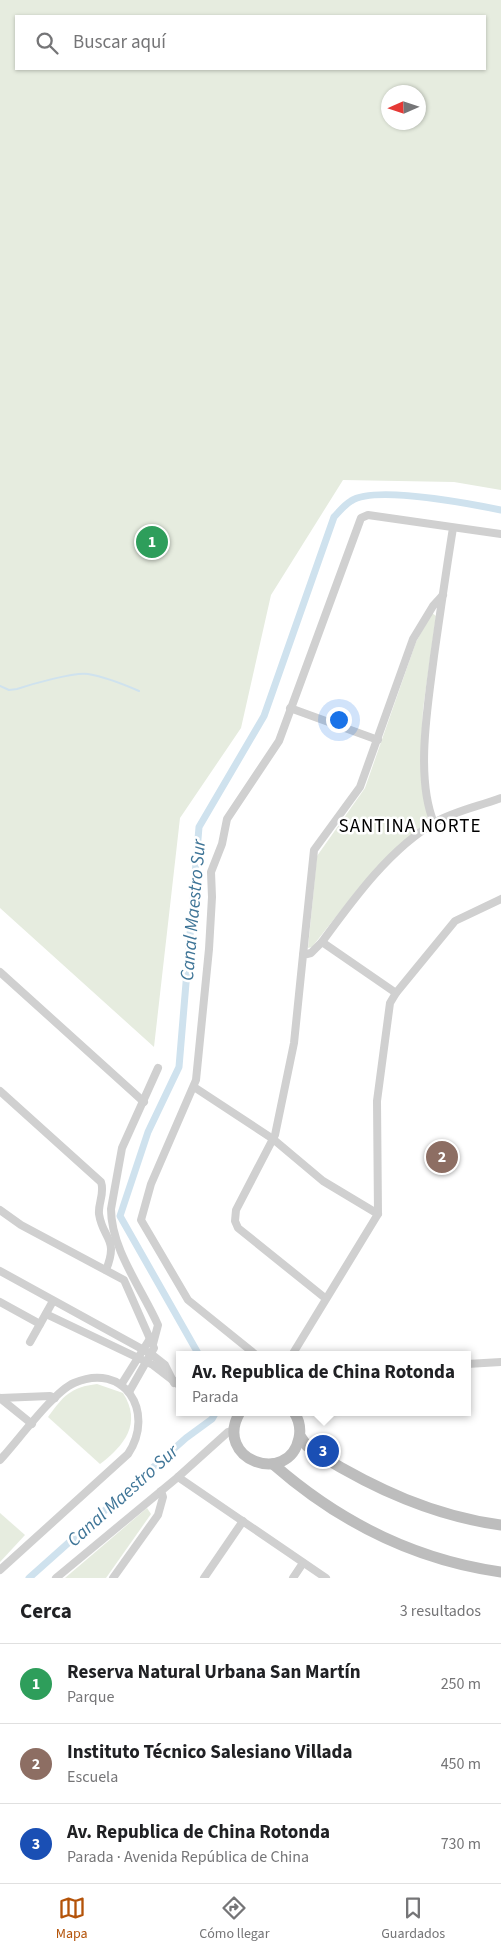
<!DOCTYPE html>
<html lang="es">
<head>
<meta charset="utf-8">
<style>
  :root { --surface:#fff; --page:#f6f6f6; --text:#202124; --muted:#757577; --line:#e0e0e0; --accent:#b45309 }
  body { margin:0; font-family:"Source Sans 3",sans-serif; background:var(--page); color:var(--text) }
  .compass { position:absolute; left:381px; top:85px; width:45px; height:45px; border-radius:50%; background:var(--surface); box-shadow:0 1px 4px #0004; rotate:267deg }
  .you { position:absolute; left:338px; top:719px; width:18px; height:18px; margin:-12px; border:4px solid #fff; border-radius:50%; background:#1a73e8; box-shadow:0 0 0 8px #1a73e833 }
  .badge { display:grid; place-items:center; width:32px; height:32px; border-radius:50%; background:var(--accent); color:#fff; font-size:16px; font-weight:700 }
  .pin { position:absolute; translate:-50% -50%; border:2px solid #fff; box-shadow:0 1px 5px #0006 }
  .popup { position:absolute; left:176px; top:1351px; width:295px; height:65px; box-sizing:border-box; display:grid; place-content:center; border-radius:0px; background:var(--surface); filter:drop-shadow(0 1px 4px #0005); font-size:16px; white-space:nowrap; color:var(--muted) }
  .popup b { font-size:19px; color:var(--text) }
  .popup::after { content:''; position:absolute; left:50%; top:100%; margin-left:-10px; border:10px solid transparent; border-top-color:var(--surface) }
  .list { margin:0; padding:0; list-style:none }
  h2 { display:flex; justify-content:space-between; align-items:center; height:65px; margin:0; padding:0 20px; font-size:21px }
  h2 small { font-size:16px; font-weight:400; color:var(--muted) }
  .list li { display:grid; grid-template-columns:32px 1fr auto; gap:15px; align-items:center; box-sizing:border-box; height:80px; padding:0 20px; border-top:1px solid var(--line) }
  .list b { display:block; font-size:19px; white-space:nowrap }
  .list p { margin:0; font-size:16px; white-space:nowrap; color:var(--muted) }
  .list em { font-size:16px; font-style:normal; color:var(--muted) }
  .icon { flex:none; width:28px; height:28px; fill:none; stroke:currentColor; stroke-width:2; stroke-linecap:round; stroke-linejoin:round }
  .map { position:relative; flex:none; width:501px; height:1578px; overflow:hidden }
  .search { position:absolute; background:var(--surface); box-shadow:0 1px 4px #0004; left:15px; right:15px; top:15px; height:55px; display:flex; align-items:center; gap:12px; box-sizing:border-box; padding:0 18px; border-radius:0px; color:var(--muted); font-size:19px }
  .sheet { height:305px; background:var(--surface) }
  nav { display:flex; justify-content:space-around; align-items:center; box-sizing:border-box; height:70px; border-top:1px solid var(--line); background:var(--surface); font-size:14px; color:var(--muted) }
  nav a { display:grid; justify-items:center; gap:2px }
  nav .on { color:var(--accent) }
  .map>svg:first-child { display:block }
</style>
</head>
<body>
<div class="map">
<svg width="501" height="1578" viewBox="0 0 501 1578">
  <rect width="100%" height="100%" fill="#fff"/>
  <g fill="#e6ecdf" fill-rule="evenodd">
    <path d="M0,0H501V490L454,482L343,480L271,595L241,728L180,818L154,1047L0,908ZM485,16V69H16V16ZM418,92V122H388V92Z"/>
    <polygon points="432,613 436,616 423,709 421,748 428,821 357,890 312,947 308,948 317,856 365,788 416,642"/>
    <path d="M97,1384L123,1393C142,1423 125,1445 100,1464L48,1417C63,1396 71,1387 97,1384Z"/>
    <polygon points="147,1508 151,1514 106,1578 65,1578"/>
    <polygon points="0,1513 25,1535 0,1562"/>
  </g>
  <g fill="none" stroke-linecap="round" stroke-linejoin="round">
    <path stroke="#cfe2ee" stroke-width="2" d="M0,686L9,690L17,689C32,684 74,672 88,674C106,677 123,684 139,691"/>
    <g stroke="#cfe2ee" stroke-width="7">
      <path d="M199,1355L120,1216L148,1132L179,1067L199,827L264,716L334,517C339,512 344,505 351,501C375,485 471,504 501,510"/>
      <polyline points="29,1578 186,1438 212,1419 216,1412"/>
    </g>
    <g stroke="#d0d0d0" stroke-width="8">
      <polyline points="290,708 378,740"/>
      <path d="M434,823C415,777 428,705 434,656C440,614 446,571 453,528"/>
      <path d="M322,942C352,901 390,848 436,822C455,811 480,806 501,798"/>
      <polyline points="303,955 314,850 360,787 413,639 433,606 443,595"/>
      <polyline points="0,972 144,1102"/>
      <polyline points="194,1087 273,1139 323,1181 378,1214"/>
      <path d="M0,1091L101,1182C105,1193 98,1203 99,1214C103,1240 119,1238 106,1270"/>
      <polyline points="0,1210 21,1225 124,1280 154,1348 129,1392"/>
      <polyline points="0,1271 151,1354 165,1365 174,1383"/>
      <polyline points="325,1298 238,1228 235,1221 236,1210 275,1135 294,1043 303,955 311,953 322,942 396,993"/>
      <polyline points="0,1302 40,1324"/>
      <polyline points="46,1314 153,1365 179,1385"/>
      <polyline points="30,1342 53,1301"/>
      <path d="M153,1344L158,1325C142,1289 111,1249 111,1209L122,1148L158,1068"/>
      <polyline points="256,1355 188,1300 141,1220 151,1184 196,1080 209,949 212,897 211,872 222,844 227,819 279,741 361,518 368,515 501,534"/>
      <polyline points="292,1355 378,1214 377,1101 390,1003 396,993 455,921 501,899"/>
      <polyline points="467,1364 501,1362"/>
      <polyline points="121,1385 151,1337"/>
      <polyline points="0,1398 50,1396 55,1398"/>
      <polyline points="0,1398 32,1424"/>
      <path d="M0,1460C17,1442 53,1392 74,1383C124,1361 156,1412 128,1454L0,1570"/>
      <polyline points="178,1477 326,1578"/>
      <polyline points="56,1578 178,1477 228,1432 234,1430"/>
      <polyline points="113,1578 158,1515 163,1497 161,1491"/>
      <polyline points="204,1578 243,1521"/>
      <polyline points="293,1578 303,1563"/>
    </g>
    <g stroke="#bdbdbd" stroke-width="11">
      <path d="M240,1412C212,1460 289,1487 299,1438C301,1429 299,1420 294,1412"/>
      <path d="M300,1436L307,1446L318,1454C375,1489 434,1516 501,1525"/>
      <path d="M273,1464C338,1521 415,1560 501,1572"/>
    </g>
  </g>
  <g text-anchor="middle" stroke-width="5" stroke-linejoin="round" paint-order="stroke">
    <g font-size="19" letter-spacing="1" fill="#000" stroke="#fff">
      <text x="410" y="832">SANTINA NORTE</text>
    </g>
    <g font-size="19" font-style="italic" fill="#3f7597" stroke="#fff">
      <text transform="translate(192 910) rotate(-85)" y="7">Canal Maestro Sur</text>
      <text transform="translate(122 1495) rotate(-42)" y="7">Canal Maestro Sur</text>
    </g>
  </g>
</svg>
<svg class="compass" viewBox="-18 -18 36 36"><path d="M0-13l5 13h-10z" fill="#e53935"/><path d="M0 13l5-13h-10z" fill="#757577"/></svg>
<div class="you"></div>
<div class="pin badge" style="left:152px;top:542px;background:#2e9e5b">1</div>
<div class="pin badge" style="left:442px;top:1157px;background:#8d6e63">2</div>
<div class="pin badge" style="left:323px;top:1451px;background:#1a4fb4">3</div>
<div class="popup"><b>Av. Republica de China Rotonda</b>Parada</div>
<div class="search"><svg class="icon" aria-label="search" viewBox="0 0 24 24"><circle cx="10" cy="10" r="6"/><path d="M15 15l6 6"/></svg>Buscar aquí</div>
</div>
<section class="sheet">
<h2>Cerca<small>3 resultados</small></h2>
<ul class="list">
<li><span class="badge" style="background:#2e9e5b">1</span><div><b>Reserva Natural Urbana San Martín</b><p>Parque</p></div><em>250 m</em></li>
<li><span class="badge" style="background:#8d6e63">2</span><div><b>Instituto Técnico Salesiano Villada</b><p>Escuela</p></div><em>450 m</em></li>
<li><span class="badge" style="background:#1a4fb4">3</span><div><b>Av. Republica de China Rotonda</b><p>Parada · Avenida República de China</p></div><em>730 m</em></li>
</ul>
</section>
<nav>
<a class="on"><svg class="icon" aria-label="map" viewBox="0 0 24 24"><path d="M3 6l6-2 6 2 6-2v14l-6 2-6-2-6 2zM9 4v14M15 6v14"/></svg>Mapa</a>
<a><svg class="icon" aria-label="directions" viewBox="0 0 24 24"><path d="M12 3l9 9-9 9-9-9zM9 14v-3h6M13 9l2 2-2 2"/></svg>Cómo llegar</a>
<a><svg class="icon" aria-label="saved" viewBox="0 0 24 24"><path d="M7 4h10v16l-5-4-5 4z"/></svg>Guardados</a>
</nav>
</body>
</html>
